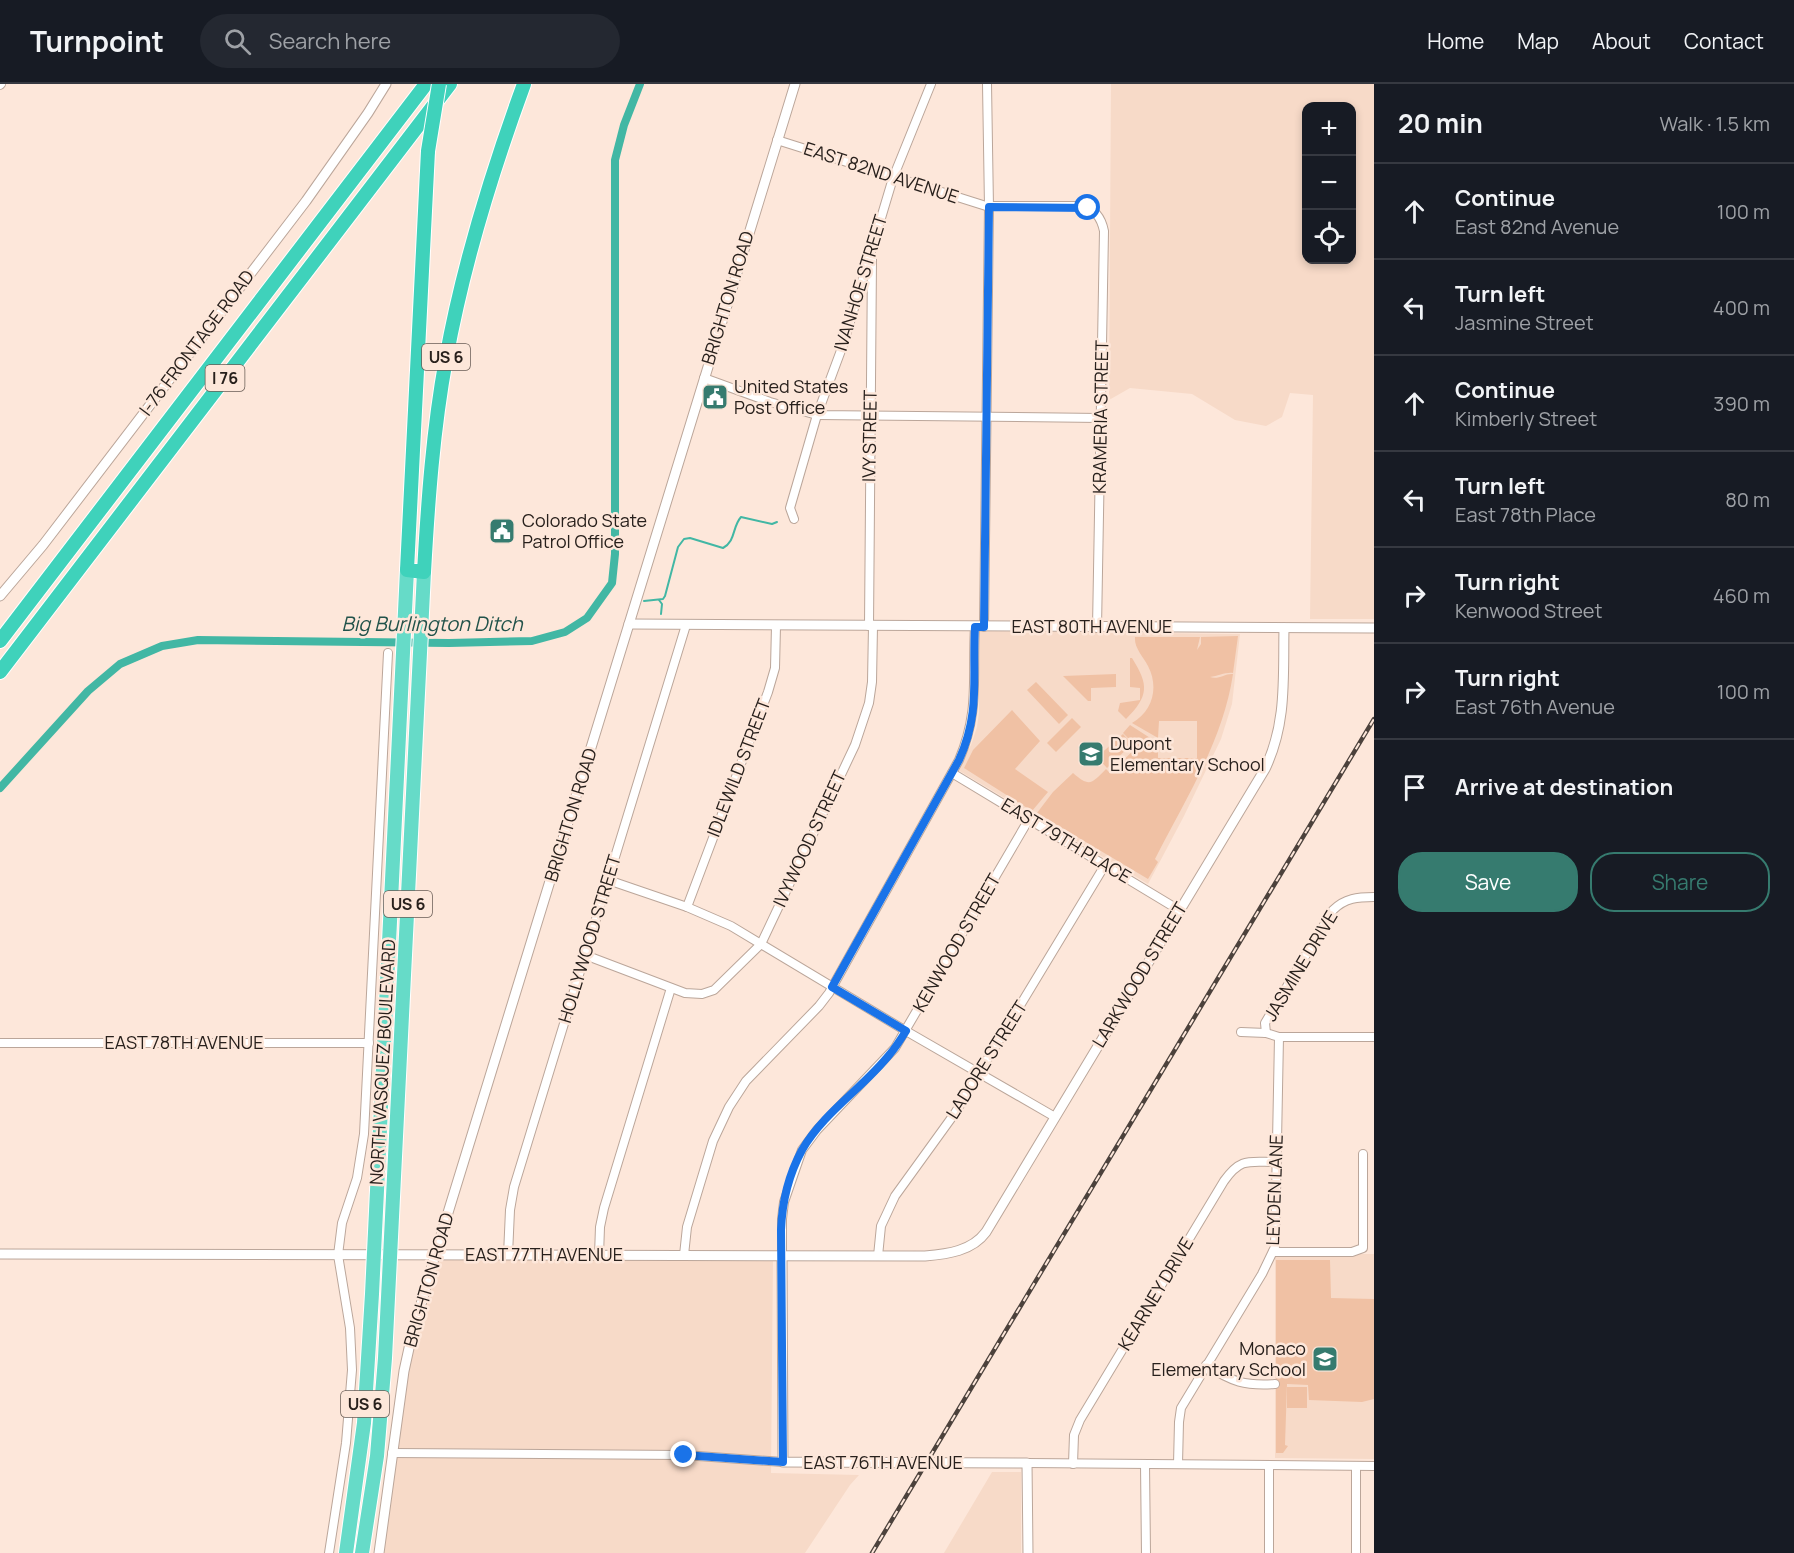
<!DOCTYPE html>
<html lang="en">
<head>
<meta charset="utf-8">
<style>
  :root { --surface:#171b24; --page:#242831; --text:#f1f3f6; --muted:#9ea1a6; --line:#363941; --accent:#367b6f }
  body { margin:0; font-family:Manrope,sans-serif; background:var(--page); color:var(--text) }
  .controls { position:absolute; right:18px; top:18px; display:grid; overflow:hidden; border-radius:12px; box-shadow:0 3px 9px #0003 }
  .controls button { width:54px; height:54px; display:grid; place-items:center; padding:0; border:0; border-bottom:2px solid var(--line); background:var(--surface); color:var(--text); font:30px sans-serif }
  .stop { position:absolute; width:18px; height:18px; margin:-14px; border:4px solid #1a73e8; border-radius:50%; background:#fff }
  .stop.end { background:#1a73e8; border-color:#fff; box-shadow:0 2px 6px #0008 }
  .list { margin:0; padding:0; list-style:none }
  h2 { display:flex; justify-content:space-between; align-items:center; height:78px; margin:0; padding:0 24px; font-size:26px }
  h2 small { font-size:20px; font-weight:400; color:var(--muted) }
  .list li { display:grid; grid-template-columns:39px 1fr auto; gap:18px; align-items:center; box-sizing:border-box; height:96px; padding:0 24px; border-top:2px solid var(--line) }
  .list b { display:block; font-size:22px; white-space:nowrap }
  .list p { margin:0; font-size:20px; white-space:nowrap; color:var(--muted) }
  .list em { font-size:20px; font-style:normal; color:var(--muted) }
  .actions { display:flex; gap:12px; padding:18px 24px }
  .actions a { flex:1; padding:14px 0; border:2px solid var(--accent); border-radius:24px; text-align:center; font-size:21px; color:var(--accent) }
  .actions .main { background:var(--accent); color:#fff }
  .icon { flex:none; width:33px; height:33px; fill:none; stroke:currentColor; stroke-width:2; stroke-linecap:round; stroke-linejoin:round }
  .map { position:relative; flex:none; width:1374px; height:1469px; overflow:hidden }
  header { display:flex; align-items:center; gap:36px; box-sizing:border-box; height:84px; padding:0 30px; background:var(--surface); border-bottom:2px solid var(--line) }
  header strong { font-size:28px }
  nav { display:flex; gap:33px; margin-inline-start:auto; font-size:21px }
  .search { width:420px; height:54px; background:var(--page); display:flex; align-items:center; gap:15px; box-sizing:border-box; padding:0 21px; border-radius:33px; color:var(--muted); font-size:22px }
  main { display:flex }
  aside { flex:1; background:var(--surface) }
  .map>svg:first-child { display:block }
</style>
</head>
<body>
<header>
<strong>Turnpoint</strong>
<div class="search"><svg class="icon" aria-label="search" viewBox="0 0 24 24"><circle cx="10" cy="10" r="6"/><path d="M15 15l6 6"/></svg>Search here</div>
<nav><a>Home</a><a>Map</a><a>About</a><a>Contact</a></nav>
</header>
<main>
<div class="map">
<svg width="1374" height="1469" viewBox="0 0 1374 1469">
  <rect width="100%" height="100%" fill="#fde7da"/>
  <g fill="#f7dac8" fill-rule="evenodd">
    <path d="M1111,0H1374V535H1310L1313,311L1290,309L1282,333L1266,342L1235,336L1192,310L1130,304L1109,316ZM1306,22H1352V176H1306Z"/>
    <polygon points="979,547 1240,550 1232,620 1221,655 1184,732 1148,800 958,686 971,661 977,643 979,628"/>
    <polygon points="1275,1170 1374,1170 1374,1375 1275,1374"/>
    <polygon points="773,1171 771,1389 859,1391 850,1401 805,1469 379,1469 400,1311 435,1173"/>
    <polygon points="992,1388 1021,1388 1021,1469 944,1469"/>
  </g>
  <g fill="#f0c1a4">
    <path d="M1238,552L1233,589C1226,588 1218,592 1210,593C1219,596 1225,589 1233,590C1223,657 1185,716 1155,775L1158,778L1148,795L1037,729L1053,708L1073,689C1090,704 1092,699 1106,685L1110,689L1137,663L1123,649L1130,641L1158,659V674H1197V637H1159L1158,654L1132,639C1153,627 1159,603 1148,582C1143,572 1134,564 1135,553H1200L1197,566L1201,560V553Z"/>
    <path d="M1130,574H1132C1149,601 1149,612 1126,635L1118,627L1120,619L1140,616V604L1130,603Z"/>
    <polygon points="1116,590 1116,603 1091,604 1091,617 1088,617 1063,592"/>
    <polygon points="1036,598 1068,631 1059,640 1027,606"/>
    <polygon points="1012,626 1040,657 1015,685 1048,708 1032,727 964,684 973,666"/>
    <polygon points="1072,634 1081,643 1056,668 1047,659"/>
    <polygon points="1123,650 1132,660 1107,684 1097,673"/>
    <polygon points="1276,1176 1330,1176 1331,1214 1374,1215 1374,1315 1362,1318 1309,1316 1308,1301 1287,1300 1285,1361 1288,1362 1283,1369 1276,1369"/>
    <rect x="1287" y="1303" width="20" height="21"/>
  </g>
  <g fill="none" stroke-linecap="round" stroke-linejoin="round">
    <g stroke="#42b7a4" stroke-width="2">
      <polyline points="659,516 662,520 661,530"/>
      <path d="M644,517L663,515L665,512L678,463L684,455L690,454L723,464C736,457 732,443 741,433L772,440L777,438"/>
    </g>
    <polyline stroke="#42b7a4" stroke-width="8" points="0,704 88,607 120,580 162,562 198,556 449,559 532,557 565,548 587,534 612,499 615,470 615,76 624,41 640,0"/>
    <g stroke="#bba69a" stroke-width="10">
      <g id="minor">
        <polyline points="0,1 1,0"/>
        <path d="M777,56L986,122H1081C1095,125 1101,133 1104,147L1097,544"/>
        <polyline points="704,294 770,318 817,331 1101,334"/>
        <polyline points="794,435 790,424 817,331 843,261 893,94 931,0"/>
        <polyline points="869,542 872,175"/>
        <polyline points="984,543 989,123 987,0"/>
        <polyline points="952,689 1179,826"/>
        <polyline points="608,796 687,823 731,842 906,947 1055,1033"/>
        <polyline points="687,823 768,608 775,584 776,542"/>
        <polyline points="585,871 685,909 702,910 714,906 761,860 855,661 869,619 872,598 873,542"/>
        <polyline points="1241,948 1266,949 1279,953 1374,953"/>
        <path d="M1266,949L1265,939L1333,826C1345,814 1358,813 1374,813"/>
        <polyline points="0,959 369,959"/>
        <polyline points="1273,1168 1352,1168 1363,1164 1363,1070"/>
        <polyline points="508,1171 510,1126 514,1103 686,541"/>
        <polyline points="599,1171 600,1143 604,1124 671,904"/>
        <path d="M684,1171L687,1143L713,1057L729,1023L746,997L819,922L829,909L959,676C980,627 972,593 975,542"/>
        <polyline points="782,1172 782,1135 784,1118 802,1066 817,1046 895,964 1029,735"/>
        <polyline points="878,1172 881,1142 895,1112 955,1029 1105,781"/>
        <path d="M1206,1281C1232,1298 1245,1302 1275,1300"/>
        <polyline points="392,1369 684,1371 783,1378"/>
        <polyline points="1027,1379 1374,1382"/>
        <path d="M1073,1380L1074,1351L1080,1336L1224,1097C1241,1073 1249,1078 1277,1078"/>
        <polyline points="1145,1380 1146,1469"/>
        <polyline points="1178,1380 1179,1338 1181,1324 1262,1190 1275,1163 1279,953"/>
        <polyline points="329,1469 346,1359 352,1286 350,1244 338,1171 342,1139 357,1094 364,1050 388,569"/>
        <polyline points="1269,1469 1269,1381"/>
        <polyline points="1356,1469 1356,1382"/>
      </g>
    </g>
    <g stroke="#bba69a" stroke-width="11">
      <g id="tertiary">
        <polyline points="0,512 43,461 306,117 368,29 386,0"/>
        <polyline points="629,540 1374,544"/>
        <path d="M0,1170L925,1172C948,1170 972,1167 986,1148L1265,685C1287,639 1283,594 1284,544"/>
        <polyline points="782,1172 783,1378 1027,1379 1028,1469"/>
        <polyline points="379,1469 404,1287 411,1255 435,1171 795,0"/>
      </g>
    </g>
    <g stroke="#fff" stroke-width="16">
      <g id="trunk">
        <polyline points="346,1469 364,1339 372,1210 407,486"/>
        <polyline points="362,1469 377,1372 385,1274 424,488"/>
      </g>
    </g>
    <g stroke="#fff" stroke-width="16">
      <g id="motorway">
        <path d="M428,67L407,486L424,488C428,417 433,346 446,275C463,181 491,90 524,0"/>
        <polyline points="0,557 426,0"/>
        <polyline points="0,588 450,0"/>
      </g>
    </g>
    <use href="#minor" stroke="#fff" stroke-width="8"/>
    <use href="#tertiary" stroke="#fff" stroke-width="9"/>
    <use href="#trunk" stroke="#66dbc8" stroke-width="14"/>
    <use href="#motorway" stroke="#3fd2bb" stroke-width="14"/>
    <g stroke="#4c423c" stroke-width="4.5">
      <polyline id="rail" points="872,1469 1374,635"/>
    </g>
    <use href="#rail" stroke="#fde7da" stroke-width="2" stroke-dasharray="7" stroke-linecap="butt"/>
    <g stroke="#fff" stroke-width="16" stroke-linecap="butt">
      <polyline id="motorway-bridge" points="428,67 439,0"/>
    </g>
    <use href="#motorway-bridge" stroke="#3fd2bb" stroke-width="14"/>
  </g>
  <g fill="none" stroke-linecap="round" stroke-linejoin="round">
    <path stroke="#1a73e8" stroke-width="8" d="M684,1371L783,1378L781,1146C782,1119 789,1090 802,1066C824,1028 863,1004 890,970C896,963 901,955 906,947L832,903L959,676C981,628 972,592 975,543H984L989,123L1088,124"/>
  </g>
  <defs>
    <g id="civic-square" transform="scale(1.35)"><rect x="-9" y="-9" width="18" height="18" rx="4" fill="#367b6f" stroke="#fde7da"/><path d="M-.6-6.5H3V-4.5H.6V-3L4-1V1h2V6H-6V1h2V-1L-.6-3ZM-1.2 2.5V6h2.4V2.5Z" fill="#fff"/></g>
    <g id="school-square" transform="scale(1.35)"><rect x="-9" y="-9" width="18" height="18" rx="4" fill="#367b6f" stroke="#fde7da"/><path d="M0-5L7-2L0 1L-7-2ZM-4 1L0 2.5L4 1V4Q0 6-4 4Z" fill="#fff"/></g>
  </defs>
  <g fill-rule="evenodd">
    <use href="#civic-square" x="715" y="313"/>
    <use href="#civic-square" x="502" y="447"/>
    <use href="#school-square" x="1091" y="670"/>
    <use href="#school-square" x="1325" y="1275"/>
  </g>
  <g text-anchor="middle" stroke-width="5" stroke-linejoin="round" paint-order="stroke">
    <g fill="#fde7da" stroke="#685c55" stroke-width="1.5">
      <rect x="422" y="260" width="48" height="26" rx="4.5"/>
      <rect x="205.5" y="281" width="39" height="26" rx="4.5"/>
      <rect x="384" y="807" width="48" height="26" rx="4.5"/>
      <rect x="341" y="1307" width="48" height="26" rx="4.5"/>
    </g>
    <g font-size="16" font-weight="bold" fill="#28201c">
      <text x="446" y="279">US 6</text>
      <text x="225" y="300">I 76</text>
      <text x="408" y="826">US 6</text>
      <text x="365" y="1326">US 6</text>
    </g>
    <g font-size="18" fill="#28201c" stroke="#fde7da">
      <text transform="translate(881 89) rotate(18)" y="6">EAST 82ND AVENUE</text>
      <text transform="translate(861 199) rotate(-73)" y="6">IVANHOE STREET</text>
      <text transform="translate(728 214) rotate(-73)" y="6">BRIGHTON ROAD</text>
      <text transform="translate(197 259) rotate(-53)" y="6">I-76 FRONTAGE ROAD</text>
      <text transform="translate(1101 333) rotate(-89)" y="6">KRAMERIA STREET</text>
      <text transform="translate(870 352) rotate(-89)" y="6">IVY STREET</text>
      <text x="1092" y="549">EAST 80TH AVENUE</text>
      <text transform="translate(739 684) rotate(-69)" y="6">IDLEWILD STREET</text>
      <text transform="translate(571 731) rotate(-73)" y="6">BRIGHTON ROAD</text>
      <text transform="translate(810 755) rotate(-65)" y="6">IVYWOOD STREET</text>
      <text transform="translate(1066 757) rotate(31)" y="6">EAST 79TH PLACE</text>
      <text transform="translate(590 855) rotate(-73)" y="6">HOLLYWOOD STREET</text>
      <text transform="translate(957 859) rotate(-60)" y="6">KENWOOD STREET</text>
      <text transform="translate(1301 882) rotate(-59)" y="6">JASMINE DRIVE</text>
      <text transform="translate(1140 891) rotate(-59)" y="6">LARKWOOD STREET</text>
      <text x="184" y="965">EAST 78TH AVENUE</text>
      <text transform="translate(987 976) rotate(-58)" y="6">LADORE STREET</text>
      <text transform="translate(383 978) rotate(-87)" y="6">NORTH VASQUEZ BOULEVARD</text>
      <text transform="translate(1275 1106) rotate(-88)" y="6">LEYDEN LANE</text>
      <text x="544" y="1177">EAST 77TH AVENUE</text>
      <text transform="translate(429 1196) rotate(-74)" y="6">BRIGHTON ROAD</text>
      <text transform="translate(1156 1210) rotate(-59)" y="6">KEARNEY DRIVE</text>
      <text x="883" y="1385">EAST 76TH AVENUE</text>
    </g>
    <g font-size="18" fill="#28201c" stroke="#fde7da" text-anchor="start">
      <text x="734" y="309">United States<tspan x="734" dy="21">Post Office</tspan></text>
      <text x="522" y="443">Colorado State<tspan x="522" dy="21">Patrol Office</tspan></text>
      <text x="1110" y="666">Dupont<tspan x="1110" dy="21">Elementary School</tspan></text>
      <text x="1306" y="1271" text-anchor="end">Monaco<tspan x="1306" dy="21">Elementary School</tspan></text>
    </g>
    <g font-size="20" font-style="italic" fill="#21524a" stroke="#fde7da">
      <text x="432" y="547">Big Burlington Ditch</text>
    </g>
  </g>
</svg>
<div class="controls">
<button>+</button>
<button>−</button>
<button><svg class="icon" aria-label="locate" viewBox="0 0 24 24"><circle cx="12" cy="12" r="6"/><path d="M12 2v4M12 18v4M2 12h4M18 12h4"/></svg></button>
</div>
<div class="stop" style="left:1088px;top:124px"></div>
<div class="stop end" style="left:684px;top:1371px"></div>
</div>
<aside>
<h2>20 min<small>Walk · 1.5 km</small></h2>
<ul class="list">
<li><svg class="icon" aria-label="ahead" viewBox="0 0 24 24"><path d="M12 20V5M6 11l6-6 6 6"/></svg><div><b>Continue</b><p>East 82nd Avenue</p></div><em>100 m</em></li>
<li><svg class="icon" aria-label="left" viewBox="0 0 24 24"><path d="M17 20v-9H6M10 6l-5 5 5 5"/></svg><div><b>Turn left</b><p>Jasmine Street</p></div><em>400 m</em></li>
<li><svg class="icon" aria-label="ahead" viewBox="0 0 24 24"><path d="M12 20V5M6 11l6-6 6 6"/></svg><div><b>Continue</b><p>Kimberly Street</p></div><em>390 m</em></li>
<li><svg class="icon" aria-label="left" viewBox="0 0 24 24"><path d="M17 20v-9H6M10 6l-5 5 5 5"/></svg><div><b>Turn left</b><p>East 78th Place</p></div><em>80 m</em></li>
<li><svg class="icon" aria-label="right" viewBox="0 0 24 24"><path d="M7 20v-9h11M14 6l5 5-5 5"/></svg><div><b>Turn right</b><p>Kenwood Street</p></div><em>460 m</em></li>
<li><svg class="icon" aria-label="right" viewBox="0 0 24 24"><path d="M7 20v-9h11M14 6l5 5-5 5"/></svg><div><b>Turn right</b><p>East 76th Avenue</p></div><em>100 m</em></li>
<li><svg class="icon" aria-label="arrive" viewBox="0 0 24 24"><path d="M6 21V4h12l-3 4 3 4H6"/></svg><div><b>Arrive at destination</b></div></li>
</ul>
<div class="actions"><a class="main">Save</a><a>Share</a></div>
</aside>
</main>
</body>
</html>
